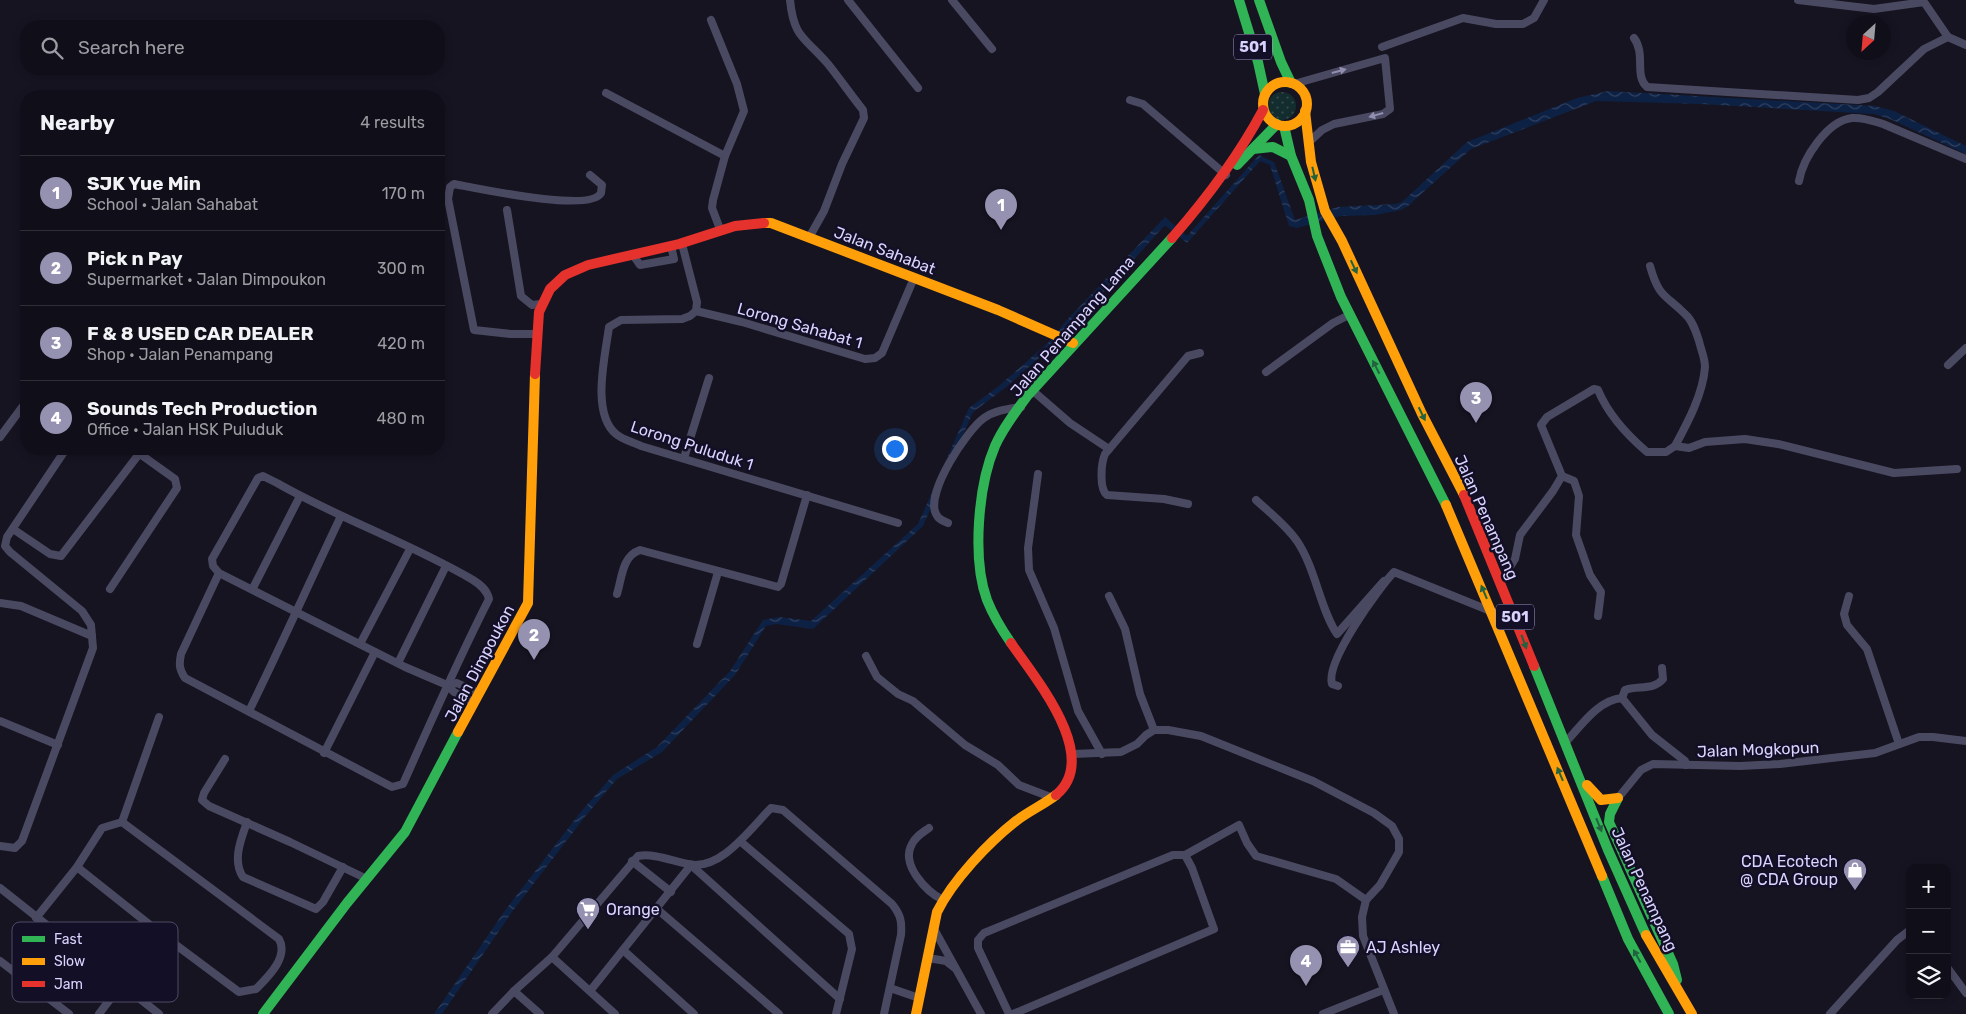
<!DOCTYPE html>
<html lang="en">
<head>
<meta charset="utf-8">
<style>
  :root { --surface:#100f19; --page:#1e1d26; --text:#f1f3f6; --muted:#9c9ca2; --line:#302f38; --accent:#9591b1 }
  body { margin:0; font-family:Rubik,sans-serif; background:var(--page); color:var(--text) }
  .controls { position:absolute; right:15px; bottom:15px; display:grid; overflow:hidden; border-radius:10px; box-shadow:0 2px 8px #0003 }
  .controls button { width:45px; height:45px; display:grid; place-items:center; padding:0; border:0; border-bottom:1px solid var(--line); background:var(--surface); color:var(--text); font:25px sans-serif }
  .compass { position:absolute; left:1846px; top:15px; width:45px; height:45px; border-radius:50%; background:var(--surface); box-shadow:0 2px 8px #0003; rotate:206deg }
  .you { position:absolute; left:894px; top:448px; width:18px; height:18px; margin:-12px; border:4px solid #fff; border-radius:50%; background:#1a73e8; box-shadow:0 0 0 8px #1a73e833 }
  .badge { display:grid; place-items:center; width:32px; height:32px; border-radius:50%; background:var(--accent); color:#fff; font-size:16px; font-weight:700 }
  .pin { position:absolute; translate:-50% -41px; filter:drop-shadow(0 1px 2px #0008) }
  .pin::after { content:''; position:absolute; top:26px; width:18px; height:15px; background:inherit; clip-path:polygon(0 0,100% 0,50% 100%) }
  .list { margin:0; padding:0; list-style:none }
  h2 { display:flex; justify-content:space-between; align-items:center; height:65px; margin:0; padding:0 20px; font-size:21px }
  h2 small { font-size:16px; font-weight:400; color:var(--muted) }
  .list li { display:grid; grid-template-columns:32px 1fr auto; gap:15px; align-items:center; box-sizing:border-box; height:75px; padding:0 20px; border-top:1px solid var(--line) }
  .list b { display:block; font-size:19px; white-space:nowrap }
  .list p { margin:0; font-size:16px; white-space:nowrap; color:var(--muted) }
  .list em { font-size:16px; font-style:normal; color:var(--muted) }
  .icon { flex:none; width:28px; height:28px; fill:none; stroke:currentColor; stroke-width:2; stroke-linecap:round; stroke-linejoin:round }
  .map { position:relative; flex:none; width:1966px; height:1014px; overflow:hidden }
  .search { position:absolute; background:var(--surface); box-shadow:0 2px 8px #0003; left:20px; top:20px; width:425px; height:55px; display:flex; align-items:center; gap:12px; box-sizing:border-box; padding:0 18px; border-radius:20px; color:var(--muted); font-size:19px }
  .panel { position:absolute; background:var(--surface); box-shadow:0 2px 8px #0003; left:20px; top:90px; width:425px; height:365px; border-radius:20px }
  .map>svg:first-child { display:block }
</style>
</head>
<body>
<div class="map">
<svg width="1966" height="1014" viewBox="0 0 1966 1014">
  <defs>
    <pattern id="grass-dots" width="8" height="8" patternUnits="userSpaceOnUse" patternTransform="scale(1.25)"><rect width="8" height="8" fill="#132c2d"/><path d="M2 2h.1M6 6h.1" fill="none" stroke="#354a4c" stroke-width="1.8" stroke-linecap="round"/></pattern>
    <pattern id="water-waves" width="16" height="10" patternUnits="userSpaceOnUse" patternTransform="scale(1.25)"><rect width="16" height="10" fill="#0d2144"/><path d="M0 5q4-4 8 0t8 0" fill="none" stroke="#304060"/></pattern>
  </defs>
  <rect width="100%" height="100%" fill="#161421"/>
  <circle fill="url(#grass-dots)" cx="1282" cy="106" r="14"/>
  <polygon fill="url(#water-waves)" points="1608,91 1875,106 1894,111 1966,146 1966,154 1890,119 1874,114 1701,104 1596,101 1471,149 1408,206 1401,210 1375,215 1340,216 1297,228 1289,226 1270,165 1260,161 1187,243 1166,226 1163,227 1110,286 1069,326 1055,344 1005,388 973,412 923,526 813,629 776,624 766,626 735,675 662,752 617,779 584,818 512,912 442,1014 434,1014 506,909 579,814 613,775 657,747 730,671 763,620 779,617 811,621 918,524 969,408 1000,385 1050,341 1065,322 1165,217 1187,236 1259,155 1274,162 1295,220 1338,207 1395,204 1402,202 1467,142 1577,98"/>
  <g fill="none" stroke-linecap="round" stroke-linejoin="round">
    <g stroke="#4a4962" stroke-width="8">
      <path d="M790,0C794,39 805,37 828,64C840,79 851,95 863,110L864,118L842,164L824,211L810,236"/>
      <polyline points="848,0 918,88"/>
      <polyline points="952,0 992,49"/>
      <polyline points="1798,0 1874,9 1924,2 1948,37 1966,45"/>
      <polyline points="711,20 737,84 744,111 725,156 713,200 712,208 720,229"/>
      <path d="M1634,38C1646,54 1634,76 1647,87L1858,100L1869,98L1878,92L1924,49L1948,37"/>
      <polyline points="1382,47 1463,18 1496,24 1523,24 1534,18 1544,0"/>
      <polyline points="1294,84 1385,58 1390,109 1383,114 1334,124 1322,130 1308,143"/>
      <polyline points="606,93 725,156"/>
      <polyline points="1130,100 1143,104 1226,175"/>
      <path d="M1799,181C1803,158 1827,121 1852,118C1863,117 1873,121 1883,124L1966,159"/>
      <polyline points="507,210 521,296 532,305 541,304"/>
      <polyline points="682,244 697,302 696,311"/>
      <polyline points="633,255 640,265 674,259 671,246"/>
      <path d="M1650,266C1659,298 1665,294 1685,314C1693,321 1696,332 1699,341C1701,350 1705,358 1705,367C1703,394 1688,422 1675,446"/>
      <path d="M696,311L690,316L682,319L621,320L609,327C605,357 591,413 616,434C623,440 633,442 641,446L898,523"/>
      <polyline points="696,311 742,322 865,359 875,358 882,353 914,278"/>
      <path d="M537,334H511L474,330L448,199L450,187L454,184C476,188 591,213 601,193L602,185L590,175"/>
      <polyline points="1948,365 1966,348"/>
      <polyline points="1266,372 1333,323 1349,315"/>
      <polyline points="1032,390 1070,423 1109,449"/>
      <polyline points="0,437 26,402"/>
      <polyline points="684,458 709,378"/>
      <polyline points="1038,474 1028,548 1029,570 1054,628 1078,711 1102,754"/>
      <polyline points="1562,476 1574,481 1579,496 1576,535 1590,575 1601,592 1598,616"/>
      <path d="M1256,500C1270,513 1286,525 1297,541C1316,569 1320,609 1337,634L1384,581"/>
      <path d="M1188,504L1164,499L1107,495C1099,489 1101,463 1105,454L1188,356L1200,353"/>
      <path d="M948,523C943,521 938,519 936,514C925,493 967,430 984,418C995,410 1008,409 1021,407"/>
      <polyline points="13,529 50,554 61,556 139,454"/>
      <path d="M219,573L181,654C179,664 179,669 185,678L392,787L403,784C431,721 458,660 489,599C487,590 481,585 473,580C410,543 340,519 277,483L263,476L258,478L212,559L213,566L219,573L405,667L447,685L454,692L473,702"/>
      <path d="M1500,583L1515,559L1520,535L1553,491L1562,476L1541,425L1547,417L1594,389L1598,390C1608,414 1627,435 1647,452H1666L1675,446L1689,448L1705,442L1745,439L1778,444L1894,473L1957,469"/>
      <polyline points="253,588 300,496"/>
      <polyline points="110,589 177,488 175,479 133,449"/>
      <path d="M617,594C622,578 622,556 640,550L778,587L781,584L807,495"/>
      <polyline points="1109,596 1125,629 1140,694 1154,730"/>
      <polyline points="1849,596 1844,614 1847,625 1867,649 1899,744"/>
      <polyline points="0,603 21,606 92,636"/>
      <polyline points="360,644 410,549"/>
      <polyline points="697,644 718,572"/>
      <polyline points="866,656 877,677 898,694 913,701 965,745 998,765 1019,785 1053,798"/>
      <polyline points="398,663 446,566"/>
      <polyline points="447,685 457,683 478,693"/>
      <path d="M1338,686L1332,684C1325,662 1378,589 1394,572L1493,612"/>
      <path d="M1622,698L1625,690C1638,685 1653,691 1663,679L1662,668"/>
      <path d="M249,711C281,646 310,581 341,516"/>
      <polyline points="0,721 58,745"/>
      <path d="M1565,743C1581,726 1598,700 1622,698L1652,735L1685,761L1686,765"/>
      <polyline points="324,753 375,652"/>
      <polyline points="1073,754 1121,752 1137,744 1146,735 1154,730 1168,730 1201,736 1313,781 1374,813 1392,826 1399,839 1399,852 1380,885 1366,900 1362,917 1363,936 1394,1014"/>
      <polyline points="225,759 204,793 202,800 209,806 290,842 367,879"/>
      <polyline points="1618,798 1641,770 1653,764 1740,766 1780,764 1875,753 1919,737 1933,737 1966,741"/>
      <polyline points="122,822 159,717"/>
      <path d="M247,822C241,839 232,861 243,877L316,909L323,902L343,867"/>
      <path d="M929,828C922,833 915,837 912,844C900,865 927,892 943,900"/>
      <polyline points="740,841 849,934 852,949 836,1014"/>
      <polyline points="0,846 15,848 22,841 93,648 91,625 82,611 10,552 5,546 7,537 66,449"/>
      <polyline points="632,861 671,892"/>
      <polyline points="691,865 840,999"/>
      <path d="M77,867L160,933L239,992L256,989C268,977 289,957 279,939L122,822"/>
      <polyline points="0,888 159,1014"/>
      <polyline points="657,909 779,1014"/>
      <polyline points="36,918 77,867 102,828 122,822"/>
      <polyline points="934,929 981,1014"/>
      <polyline points="623,950 694,1014"/>
      <polyline points="552,957 615,1014"/>
      <polyline points="928,958 946,961 955,968"/>
      <polyline points="0,961 69,1014"/>
      <polyline points="1947,967 1966,993"/>
      <polyline points="890,988 919,998"/>
      <polyline points="514,991 540,1014"/>
      <polyline points="590,991 691,865"/>
      <polyline points="99,1014 160,933"/>
      <path d="M492,1014L514,991L552,957L638,856C654,853 672,861 688,864C720,872 751,828 771,808L783,810L892,904C901,915 902,922 901,935L884,1014"/>
      <polyline points="1009,1014 978,948 978,940 984,933 1173,855 1185,855 1239,825 1247,843 1256,856 1336,879 1366,900"/>
      <polyline points="1013,1014 1214,929 1192,868 1185,855"/>
      <polyline points="1323,1014 1383,990"/>
      <polyline points="1830,1014 1897,940 1910,930"/>
    </g>
    <g stroke="#30b455" stroke-width="10">
      <polyline points="1239,0 1258,62 1265,94"/>
      <polyline points="1259,0 1281,62 1291,83"/>
      <polyline points="1284,126 1291,156 1309,200 1317,236 1341,297 1446,505"/>
      <polyline points="1253,149 1273,147 1291,156"/>
      <polyline points="1237,165 1277,124"/>
      <path d="M1011,643C1002,630 993,615 987,600C972,559 978,486 995,446C1003,428 1016,411 1028,395L1172,238"/>
      <polyline points="1534,666 1608,850 1646,935"/>
      <polyline points="1618,798 1610,814 1609,822 1673,964 1677,980"/>
      <polyline points="1602,876 1628,939 1669,1014"/>
      <polyline points="263,1014 347,903 405,832 458,732"/>
    </g>
    <g stroke="#ff9f0a" stroke-width="10">
      <circle cx="1285" cy="104" r="22"/>
      <polyline points="1305,111 1311,162 1325,211 1342,241 1422,414 1464,495"/>
      <polyline points="764,223 771,223 998,310 1073,343"/>
      <polyline points="1446,505 1602,876"/>
      <polyline points="458,732 528,603 535,374"/>
      <polyline points="1587,785 1601,800 1618,798"/>
      <polyline points="1646,935 1692,1014"/>
      <path d="M916,1014L937,912C953,880 988,843 1016,821C1029,811 1043,805 1056,795"/>
    </g>
    <g stroke="#e5322d" stroke-width="10">
      <path d="M1172,238C1207,198 1238,157 1263,110"/>
      <polyline points="535,374 539,312 550,289 565,275 588,265 679,244 735,226 764,223"/>
      <polyline points="1464,495 1534,666"/>
      <path d="M1011,643C1035,678 1102,757 1056,795"/>
    </g>
  </g>
  <defs><path id="oneway-solid" d="M-6-.8H1V-3.2L6.5 0L1 3.2V.8H-6Z" transform="scale(1.25)"/></defs>
  <g fill="#928eb0">
    <use href="#oneway-solid" transform="translate(1339 71) rotate(-15)"/>
    <use href="#oneway-solid" transform="translate(1376 115) rotate(164)"/>
  </g>
  <g fill="#22623e">
    <use href="#oneway-solid" transform="translate(1314 174) rotate(77)"/>
    <use href="#oneway-solid" transform="translate(1354 267) rotate(65)"/>
    <use href="#oneway-solid" transform="translate(1376 367) rotate(-117)"/>
    <use href="#oneway-solid" transform="translate(1422 414) rotate(64)"/>
    <use href="#oneway-solid" transform="translate(1484 592) rotate(-113)"/>
    <use href="#oneway-solid" transform="translate(1524 642) rotate(70)"/>
    <use href="#oneway-solid" transform="translate(1560 774) rotate(-113)"/>
    <use href="#oneway-solid" transform="translate(1599 825) rotate(68)"/>
    <use href="#oneway-solid" transform="translate(1637 956) rotate(-119)"/>
  </g>
  <defs>
    <g id="shop-pin" transform="scale(1.25)"><path d="M0 17L-7.5 6A9.5 9.5 0 1 1 7.5 6Z" fill="#9591b1" stroke="#130f26"/><path d="M-5-2.5h2.3a2.7 3.5 0 0 1 5.4 0H5L5.5 6h-11ZM-1.5-2.5h3a1.5 2.3 0 0 0-3 0Z" fill="#fff"/></g>
    <g id="supermarket-pin" transform="scale(1.25)"><path d="M0 17L-7.5 6A9.5 9.5 0 1 1 7.5 6Z" fill="#9591b1" stroke="#130f26"/><path d="M-6-5.5h2.5l.6 2H6L4.5 2H-2.5L-4.4-4H-6ZM-1.5 3.2a1.3 1.3 0 1 0 .1 0ZM3 3.2a1.3 1.3 0 1 0 .1 0Z" fill="#fff"/></g>
    <g id="office-pin" transform="scale(1.25)"><path d="M0 17L-7.5 6A9.5 9.5 0 1 1 7.5 6Z" fill="#9591b1" stroke="#130f26"/><path d="M-6-3h4V-5.5h4V-3h4V5H-6ZM-1-4.5V-3h2v-1.5ZM-6 0V1H6V0Z" fill="#fff"/></g>
  </defs>
  <g fill-rule="evenodd">
    <use href="#shop-pin" x="1855" y="870"/>
    <use href="#supermarket-pin" x="588" y="909"/>
    <use href="#office-pin" x="1348" y="947"/>
  </g>
  <g text-anchor="middle" stroke-width="5" stroke-linejoin="round" paint-order="stroke">
    <g fill="#130f26" stroke="#9e99be" stroke-width="1">
      <rect x="1234" y="34.5" width="38" height="25" rx="4"/>
      <rect x="1496" y="604.5" width="38" height="25" rx="4"/>
    </g>
    <g font-size="15" font-weight="bold" fill="#d9d4ff">
      <text x="1253" y="52">501</text>
      <text x="1515" y="622">501</text>
    </g>
    <g font-size="16" fill="#d9d4ff" stroke="#130f26">
      <text transform="translate(885 250) rotate(21)" y="6">Jalan Sahabat</text>
      <text transform="translate(800 325) rotate(16)" y="6">Lorong Sahabat 1</text>
      <text transform="translate(1072 326) rotate(-49)" y="6">Jalan Penampang Lama</text>
      <text transform="translate(692 445) rotate(18)" y="6">Lorong Puluduk 1</text>
      <text transform="translate(1487 517) rotate(66)" y="6">Jalan Penampang</text>
      <text transform="translate(479 663) rotate(-62)" y="6">Jalan Dimpoukon</text>
      <text transform="translate(1758 749) rotate(-2)" y="6">Jalan Mogkopun</text>
      <text transform="translate(1645 889) rotate(65)" y="6">Jalan Penampang</text>
    </g>
    <g font-size="16" fill="#d9d4ff" stroke="#130f26" text-anchor="start">
      <text x="1838" y="867" text-anchor="end">CDA Ecotech<tspan x="1838" dy="18">@ CDA Group</tspan></text>
      <text x="606" y="915">Orange</text>
      <text x="1366" y="953">AJ Ashley</text>
    </g>
  </g>
  <rect x="12" y="922" width="166" height="80" rx="8" fill="#130f26" stroke="#4e4a67" stroke-width="1"/>
  <rect x="22" y="936" width="23" height="6" fill="#30b455"/>
  <rect x="22" y="958" width="23" height="7" fill="#ff9f0a"/>
  <rect x="22" y="981" width="23" height="6" fill="#e5322d"/>
  <g font-size="14" fill="#d9d4ff">
    <text x="54" y="944">Fast</text>
    <text x="54" y="966">Slow</text>
    <text x="54" y="989">Jam</text>
  </g>
</svg>
<div class="controls">
<button>+</button>
<button>−</button>
<button><svg class="icon" aria-label="layers" viewBox="0 0 24 24"><path d="M12 4l9 5-9 5-9-5zM3 14l9 5 9-5"/></svg></button>
</div>
<svg class="compass" viewBox="-18 -18 36 36"><path d="M0-13l5 13h-10z" fill="#e53935"/><path d="M0 13l5-13h-10z" fill="#9c9ca2"/></svg>
<div class="you"></div>
<div class="pin badge" style="left:1001px;top:230px">1</div>
<div class="pin badge" style="left:534px;top:660px">2</div>
<div class="pin badge" style="left:1476px;top:423px">3</div>
<div class="pin badge" style="left:1306px;top:986px">4</div>
<div class="search"><svg class="icon" aria-label="search" viewBox="0 0 24 24"><circle cx="10" cy="10" r="6"/><path d="M15 15l6 6"/></svg>Search here</div>
<section class="panel">
<h2>Nearby<small>4 results</small></h2>
<ul class="list">
<li><span class="badge">1</span><div><b>SJK Yue Min</b><p>School · Jalan Sahabat</p></div><em>170 m</em></li>
<li><span class="badge">2</span><div><b>Pick n Pay</b><p>Supermarket · Jalan Dimpoukon</p></div><em>300 m</em></li>
<li><span class="badge">3</span><div><b>F &amp; 8 USED CAR DEALER</b><p>Shop · Jalan Penampang</p></div><em>420 m</em></li>
<li><span class="badge">4</span><div><b>Sounds Tech Production</b><p>Office · Jalan HSK Puluduk</p></div><em>480 m</em></li>
</ul>
</section>
</div>
</body>
</html>
